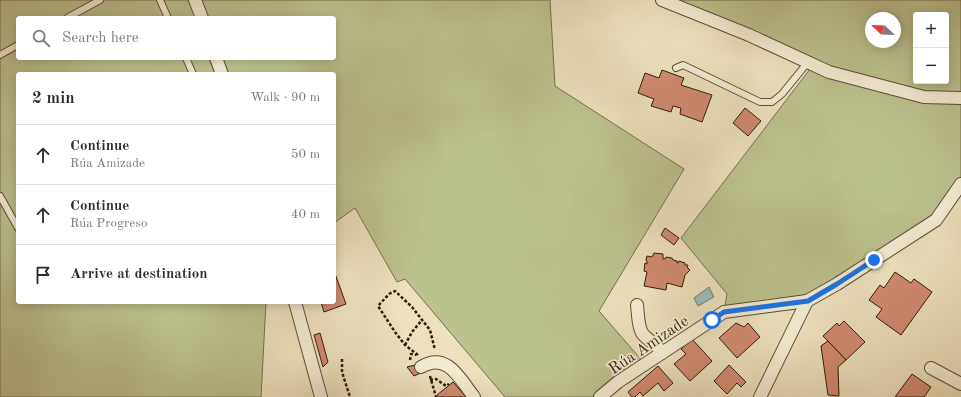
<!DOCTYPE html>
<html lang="en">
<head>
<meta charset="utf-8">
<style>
  :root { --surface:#fff; --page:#f2f2f3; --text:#2b2b33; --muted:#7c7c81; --line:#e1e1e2 }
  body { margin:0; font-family:"Old Standard TT",serif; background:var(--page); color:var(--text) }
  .controls { position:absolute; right:12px; top:12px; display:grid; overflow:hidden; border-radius:4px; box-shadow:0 2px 10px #0003 }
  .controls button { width:36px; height:36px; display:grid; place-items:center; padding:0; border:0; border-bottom:1px solid var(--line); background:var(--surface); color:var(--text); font:20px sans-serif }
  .compass { position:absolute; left:865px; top:12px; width:36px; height:36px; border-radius:50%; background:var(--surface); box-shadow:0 2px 10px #0003; rotate:293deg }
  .stop { position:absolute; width:12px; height:12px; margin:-9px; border:3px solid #1a73e8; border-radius:50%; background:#fff }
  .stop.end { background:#1a73e8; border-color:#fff; box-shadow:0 1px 4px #0008 }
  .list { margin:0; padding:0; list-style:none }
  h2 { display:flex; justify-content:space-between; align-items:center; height:52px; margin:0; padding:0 16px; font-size:17px }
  h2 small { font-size:13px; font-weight:400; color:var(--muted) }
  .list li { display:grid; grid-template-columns:26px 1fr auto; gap:12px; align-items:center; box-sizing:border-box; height:60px; padding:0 16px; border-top:1px solid var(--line) }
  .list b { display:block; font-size:15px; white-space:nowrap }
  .list p { margin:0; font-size:13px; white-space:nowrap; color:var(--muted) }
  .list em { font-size:13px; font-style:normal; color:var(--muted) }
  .icon { flex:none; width:22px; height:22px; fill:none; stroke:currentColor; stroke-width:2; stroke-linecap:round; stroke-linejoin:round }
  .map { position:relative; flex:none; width:961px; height:397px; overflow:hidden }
  .search { position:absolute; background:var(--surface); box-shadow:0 2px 10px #0003; left:16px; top:16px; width:320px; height:44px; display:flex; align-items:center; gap:10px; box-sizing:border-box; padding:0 14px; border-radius:4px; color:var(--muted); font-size:15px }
  .panel { position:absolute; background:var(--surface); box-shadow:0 2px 10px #0003; left:16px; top:72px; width:320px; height:232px; border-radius:4px }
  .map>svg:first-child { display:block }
</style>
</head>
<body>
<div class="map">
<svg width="961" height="397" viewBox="0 0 961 397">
  <rect width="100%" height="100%" fill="#ece1bc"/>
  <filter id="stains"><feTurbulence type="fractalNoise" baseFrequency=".005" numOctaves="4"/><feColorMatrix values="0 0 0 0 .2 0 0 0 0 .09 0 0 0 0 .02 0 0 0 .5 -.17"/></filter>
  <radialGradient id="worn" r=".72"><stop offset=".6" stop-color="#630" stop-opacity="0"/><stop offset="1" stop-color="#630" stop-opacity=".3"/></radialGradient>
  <g fill="#bcc28e" stroke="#766f4c" fill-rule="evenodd">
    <path d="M0,0H550L555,86L684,169L599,311L645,364L600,397H505L405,279L397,282L355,208L334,223V74H18V302H266L261,397H0ZM18,18H334V58H18Z"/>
    <path d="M661,0H961V184L936,220L807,301L724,312L727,294L681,238L813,65ZM916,15H946V81H916ZM871,18H895V42H871Z"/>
  </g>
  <polygon fill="#9cbbba" stroke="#717b74" points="709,287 714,297 698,306 694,298"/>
  <g fill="#d08a6f" stroke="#301c0b">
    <polygon points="662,70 684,78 681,85 712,95 702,122 680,114 681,108 673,106 671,112 651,106 654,99 638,93 645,73 659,78"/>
    <polygon points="745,108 761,121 748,136 733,123"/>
    <polygon points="665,228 679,238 674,245 661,235"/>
    <polygon points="654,253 663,254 663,259 665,259 666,257 672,258 673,260 677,261 677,263 678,263 679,261 685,263 685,265 688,265 687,267 690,270 685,275 682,287 667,283 666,290 644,286 647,272 644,271 645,263 647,264 647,262 646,260 647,256 652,257"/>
    <polygon points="334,271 346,304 324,312 321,302 334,302"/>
    <polygon points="895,272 911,283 914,279 932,292 901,335 876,317 882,309 869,300 880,285 884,288"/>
    <polygon points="844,321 865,342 846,360 823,336 837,323 839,326"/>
    <polygon points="736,323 744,327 748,323 760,337 737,358 719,338"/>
    <polygon points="320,333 328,362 323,367 314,335"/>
    <polygon points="692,339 712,361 690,381 674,364 686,354 681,349"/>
    <polygon points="828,341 846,360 838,367 839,396 828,395 821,346"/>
    <polygon points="419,364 423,372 414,376 407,367"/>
    <polygon points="729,365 746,382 741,387 737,383 727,394 714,381"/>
    <polygon points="658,366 673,383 664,391 658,383 643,396 640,392 635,397 632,397 628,392"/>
    <polygon points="912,374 931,387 924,397 895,397"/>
    <polygon points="453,382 466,397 438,397 437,395"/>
  </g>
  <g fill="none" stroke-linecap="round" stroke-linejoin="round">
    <g stroke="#5f4d37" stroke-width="8">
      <g id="service">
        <polyline points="160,0 168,18"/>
        <polyline points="67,18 100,0"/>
        <polyline points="0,55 18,45"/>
        <polyline points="186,58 193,74"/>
        <polyline points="676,68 683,65 760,102 772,102 782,94 808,62"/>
        <polyline points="0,196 18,228"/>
      </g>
    </g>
    <g stroke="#5f4d37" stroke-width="14">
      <g id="minor">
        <polyline points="195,0 202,18"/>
        <polyline points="662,0 749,35 829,72 924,97 961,98"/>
        <polyline points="216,58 222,74"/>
        <polyline points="295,302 321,397"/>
        <path d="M637,305C638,314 638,326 642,333C647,340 657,344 662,353"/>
        <path d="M421,367C447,351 460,379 474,397"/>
        <polyline points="931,368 961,384"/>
        <polyline points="600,397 618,382 724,312 807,301"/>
        <polyline points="760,397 807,301 837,284 936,220 961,184"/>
      </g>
    </g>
    <g stroke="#301c0b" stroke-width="2.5" stroke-dasharray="3 2" stroke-linecap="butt">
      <polyline points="405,345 412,332 422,320"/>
      <polyline points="418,355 405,345 395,332 378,306 389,294 395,291 412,307 430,330 435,350"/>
      <polyline points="342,359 342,372 350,397"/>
      <polyline points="410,360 411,354 416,355"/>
      <polyline points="430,376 436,397"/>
      <polyline points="430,380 436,379 446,386 449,384"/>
    </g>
    <use href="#service" stroke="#f3ecd3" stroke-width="6"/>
    <use href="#minor" stroke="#f3ecd3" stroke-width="12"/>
  </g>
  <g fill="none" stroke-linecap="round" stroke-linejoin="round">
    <polyline stroke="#1a73e8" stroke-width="5" points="712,320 724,312 808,301 837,284 874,260"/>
  </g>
  <g text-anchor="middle" stroke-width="3.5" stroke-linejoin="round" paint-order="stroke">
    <g font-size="16" fill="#301c0b" stroke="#f3ecd3">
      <text transform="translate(648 344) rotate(-34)" y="6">Rúa Amizade</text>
    </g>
  </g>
  <rect width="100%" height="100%" filter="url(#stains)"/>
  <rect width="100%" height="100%" fill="url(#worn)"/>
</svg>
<div class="controls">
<button>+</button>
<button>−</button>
</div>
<svg class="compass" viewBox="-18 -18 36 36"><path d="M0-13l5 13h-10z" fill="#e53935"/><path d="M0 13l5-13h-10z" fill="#7c7c81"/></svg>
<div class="stop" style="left:712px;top:320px"></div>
<div class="stop end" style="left:874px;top:260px"></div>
<div class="search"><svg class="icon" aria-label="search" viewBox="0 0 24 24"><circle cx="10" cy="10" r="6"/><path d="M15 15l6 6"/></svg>Search here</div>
<section class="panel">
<h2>2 min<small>Walk · 90 m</small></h2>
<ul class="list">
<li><svg class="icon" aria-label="ahead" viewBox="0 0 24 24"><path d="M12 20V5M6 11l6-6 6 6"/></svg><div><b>Continue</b><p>Rúa Amizade</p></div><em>50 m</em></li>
<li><svg class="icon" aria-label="ahead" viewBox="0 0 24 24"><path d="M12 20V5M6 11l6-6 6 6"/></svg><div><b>Continue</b><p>Rúa Progreso</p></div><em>40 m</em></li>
<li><svg class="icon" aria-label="arrive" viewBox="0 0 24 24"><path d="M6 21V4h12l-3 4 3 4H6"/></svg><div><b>Arrive at destination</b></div></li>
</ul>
</section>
</div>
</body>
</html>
